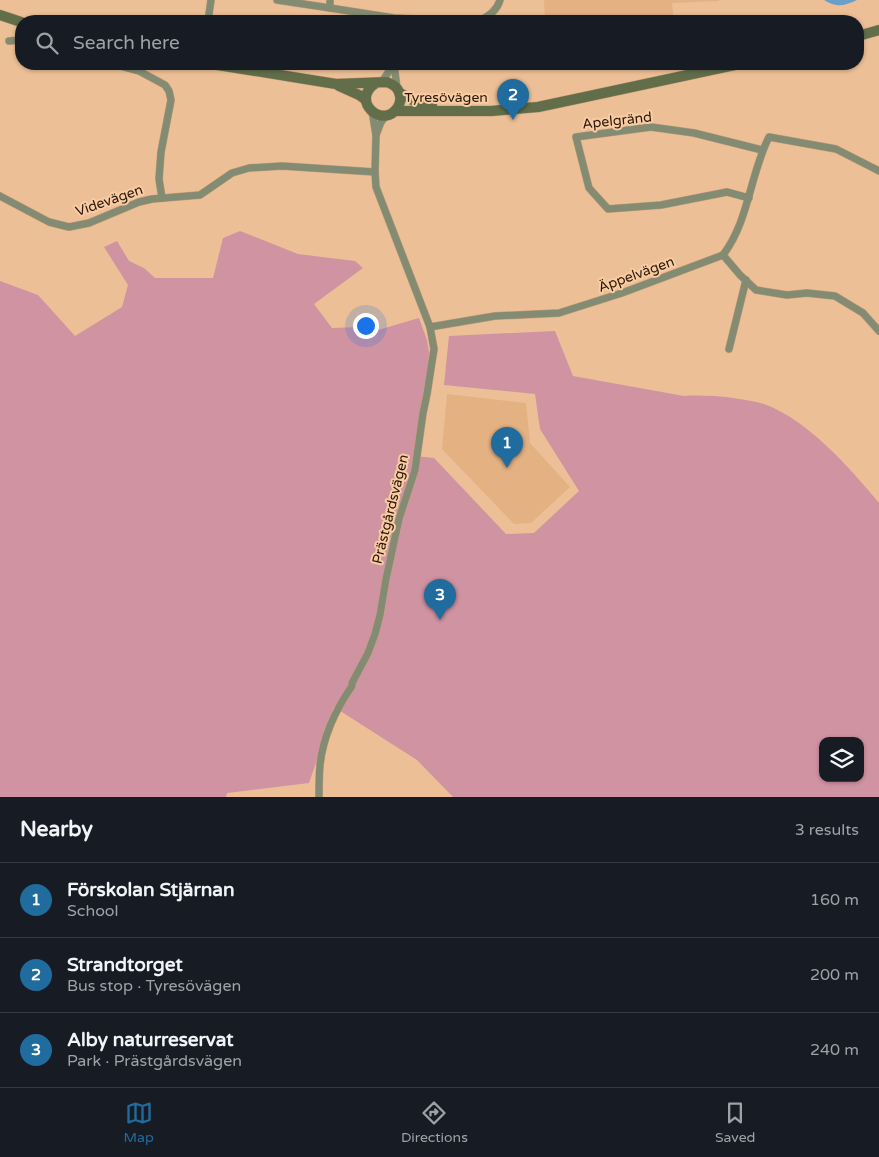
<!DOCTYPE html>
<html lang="en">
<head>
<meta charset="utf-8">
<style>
  :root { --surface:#171b24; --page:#20242c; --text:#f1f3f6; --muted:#9ea1a6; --line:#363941; --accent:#216c9f }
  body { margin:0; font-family:"Varela Round",sans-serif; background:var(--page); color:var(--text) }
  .controls { position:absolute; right:15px; bottom:15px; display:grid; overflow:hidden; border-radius:10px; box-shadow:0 1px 4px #0004 }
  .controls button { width:45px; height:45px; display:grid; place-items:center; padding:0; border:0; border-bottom:1px solid var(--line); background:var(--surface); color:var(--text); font:25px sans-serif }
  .you { position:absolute; left:365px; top:325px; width:18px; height:18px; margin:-12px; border:4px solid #fff; border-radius:50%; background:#1a73e8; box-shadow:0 0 0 8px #1a73e833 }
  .badge { display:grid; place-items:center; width:32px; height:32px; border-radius:50%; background:var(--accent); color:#fff; font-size:16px; font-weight:700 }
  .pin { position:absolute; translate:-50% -41px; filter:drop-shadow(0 1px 2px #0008) }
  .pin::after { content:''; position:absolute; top:26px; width:18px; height:15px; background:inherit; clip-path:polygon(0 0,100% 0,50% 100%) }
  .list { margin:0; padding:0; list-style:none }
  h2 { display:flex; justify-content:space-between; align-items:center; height:65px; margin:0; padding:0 20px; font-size:21px }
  h2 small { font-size:16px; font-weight:400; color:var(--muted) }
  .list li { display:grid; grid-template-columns:32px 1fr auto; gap:15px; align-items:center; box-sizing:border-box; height:75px; padding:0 20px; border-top:1px solid var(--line) }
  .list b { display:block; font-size:19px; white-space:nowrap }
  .list p { margin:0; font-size:16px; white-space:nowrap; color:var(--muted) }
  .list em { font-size:16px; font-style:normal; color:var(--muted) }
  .icon { flex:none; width:28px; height:28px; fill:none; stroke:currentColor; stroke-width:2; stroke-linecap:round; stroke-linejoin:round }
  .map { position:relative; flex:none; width:879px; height:797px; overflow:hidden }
  .search { position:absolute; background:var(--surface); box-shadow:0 1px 4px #0004; left:15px; right:15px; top:15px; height:55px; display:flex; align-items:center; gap:12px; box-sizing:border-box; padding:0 18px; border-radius:20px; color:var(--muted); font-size:19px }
  .sheet { height:290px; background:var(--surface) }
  nav { display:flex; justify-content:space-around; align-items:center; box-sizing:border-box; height:70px; border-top:1px solid var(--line); background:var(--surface); font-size:14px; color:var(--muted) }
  nav a { display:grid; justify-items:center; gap:2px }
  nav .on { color:var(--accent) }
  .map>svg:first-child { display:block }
</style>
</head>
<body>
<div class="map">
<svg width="879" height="797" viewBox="0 0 879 797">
  <rect width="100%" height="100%" fill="#ecbf96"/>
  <g fill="#e4b183">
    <polygon points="544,0 719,0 719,1 672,3 674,21 545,21"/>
    <polygon points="447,394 526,403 530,443 570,487 531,523 514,524 442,449"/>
  </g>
  <path fill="#d093a2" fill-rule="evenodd" d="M240,231L298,254L355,261L363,268L314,304L332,328L361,327L378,330L419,318L427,340L429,352L427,379L415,456L434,458L506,534L534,533L579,491L540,429L535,394L444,385L449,336L555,331L573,376L684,396C694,395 704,396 714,396C729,397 750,400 764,404C808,420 850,468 879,503V797H453L417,760L334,707L324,731L321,748L309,783L227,793L226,797H0V281L38,295L75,336L122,307L128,285L104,247L117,241L129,261L144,268L155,278H213L223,238ZM823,741H860V778H823Z"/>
  <path fill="#6a9fc8" d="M824,0H857C844,6 837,8 824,0Z"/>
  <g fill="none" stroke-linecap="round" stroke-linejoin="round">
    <g stroke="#c59e7a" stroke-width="8">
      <g id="minor">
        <polyline points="277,0 330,8"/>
        <polyline points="330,0 330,8 394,18 455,21"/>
        <polyline points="208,21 211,0"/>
        <path d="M478,21C488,17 497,11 500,0"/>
        <polyline points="9,41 21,40"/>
        <polyline points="113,64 139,71 165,85 169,91 171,100 161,152 159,179 162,198"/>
        <polyline points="297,64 309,66"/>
        <polyline points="394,64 397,88"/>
        <polyline points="382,82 391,68 393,64"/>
        <polyline points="376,135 381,122 386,116"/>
        <polyline points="0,196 49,222 69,227 89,223 139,202 152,199 200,195 232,173 249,168 282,166 375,172"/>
        <polyline points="749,198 727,192 661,205 608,209 589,188 576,137 651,127 694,133 762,150"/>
        <polyline points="723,255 740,275 756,290 787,295 807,293 835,296 863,313 879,331"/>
        <path d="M430,327L495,316L559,313L622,293L723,255C749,221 750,174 769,137L836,149L879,171"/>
        <polyline points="729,349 746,280"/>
        <path d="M319,797C319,787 319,776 320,765C323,737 336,709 352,686V683L368,653L375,634L380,615L386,579L399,519L415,470L423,413L427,394L434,349L430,327L376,187L375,172L376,135L372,111"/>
      </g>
    </g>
    <g stroke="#c59e7a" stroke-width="11">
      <g id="secondary">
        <polyline points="0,15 21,22"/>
        <polyline points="858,36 879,30"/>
        <path d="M212,64L336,84L387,82C394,85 399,88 400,96C401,100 400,103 398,107C383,131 349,100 376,83"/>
        <polyline points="339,86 359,95 366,100"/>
        <polyline points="400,93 421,105 432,105"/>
        <polyline points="395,111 491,111 538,107 585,97 739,64"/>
      </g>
    </g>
    <use href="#minor" stroke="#838c73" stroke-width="7"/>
    <use href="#secondary" stroke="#626e4a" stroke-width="10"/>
  </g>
  <g text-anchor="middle" stroke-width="4" stroke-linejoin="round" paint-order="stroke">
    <g font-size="14" fill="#291808" stroke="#facca3">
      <text x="446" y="102">Tyresövägen</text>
      <text transform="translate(617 120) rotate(-6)" y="5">Apelgränd</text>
      <text transform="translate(109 200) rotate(-19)" y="5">Videvägen</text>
      <text transform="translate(636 274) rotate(-20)" y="5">Äppelvägen</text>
      <text transform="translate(390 509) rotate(-76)" y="5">Prästgårdsvägen</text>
    </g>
  </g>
</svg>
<div class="controls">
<button><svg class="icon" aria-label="layers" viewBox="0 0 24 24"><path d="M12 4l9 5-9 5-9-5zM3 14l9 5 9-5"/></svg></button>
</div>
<div class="you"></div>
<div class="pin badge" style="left:507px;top:468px">1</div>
<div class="pin badge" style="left:513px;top:120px">2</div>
<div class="pin badge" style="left:440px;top:620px">3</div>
<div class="search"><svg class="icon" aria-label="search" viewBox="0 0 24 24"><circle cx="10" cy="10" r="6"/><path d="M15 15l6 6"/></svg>Search here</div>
</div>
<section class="sheet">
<h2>Nearby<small>3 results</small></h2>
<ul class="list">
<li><span class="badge">1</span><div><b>Förskolan Stjärnan</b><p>School</p></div><em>160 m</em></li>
<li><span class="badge">2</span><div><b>Strandtorget</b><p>Bus stop · Tyresövägen</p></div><em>200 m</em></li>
<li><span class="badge">3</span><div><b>Alby naturreservat</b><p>Park · Prästgårdsvägen</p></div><em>240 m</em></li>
</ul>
</section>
<nav>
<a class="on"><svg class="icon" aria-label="map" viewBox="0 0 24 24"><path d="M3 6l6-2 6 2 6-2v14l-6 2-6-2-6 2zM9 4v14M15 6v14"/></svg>Map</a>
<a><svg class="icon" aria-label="directions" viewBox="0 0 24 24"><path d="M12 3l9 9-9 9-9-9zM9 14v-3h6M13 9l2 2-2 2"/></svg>Directions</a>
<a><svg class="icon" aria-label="saved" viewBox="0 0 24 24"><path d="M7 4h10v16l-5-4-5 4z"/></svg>Saved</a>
</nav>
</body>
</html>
